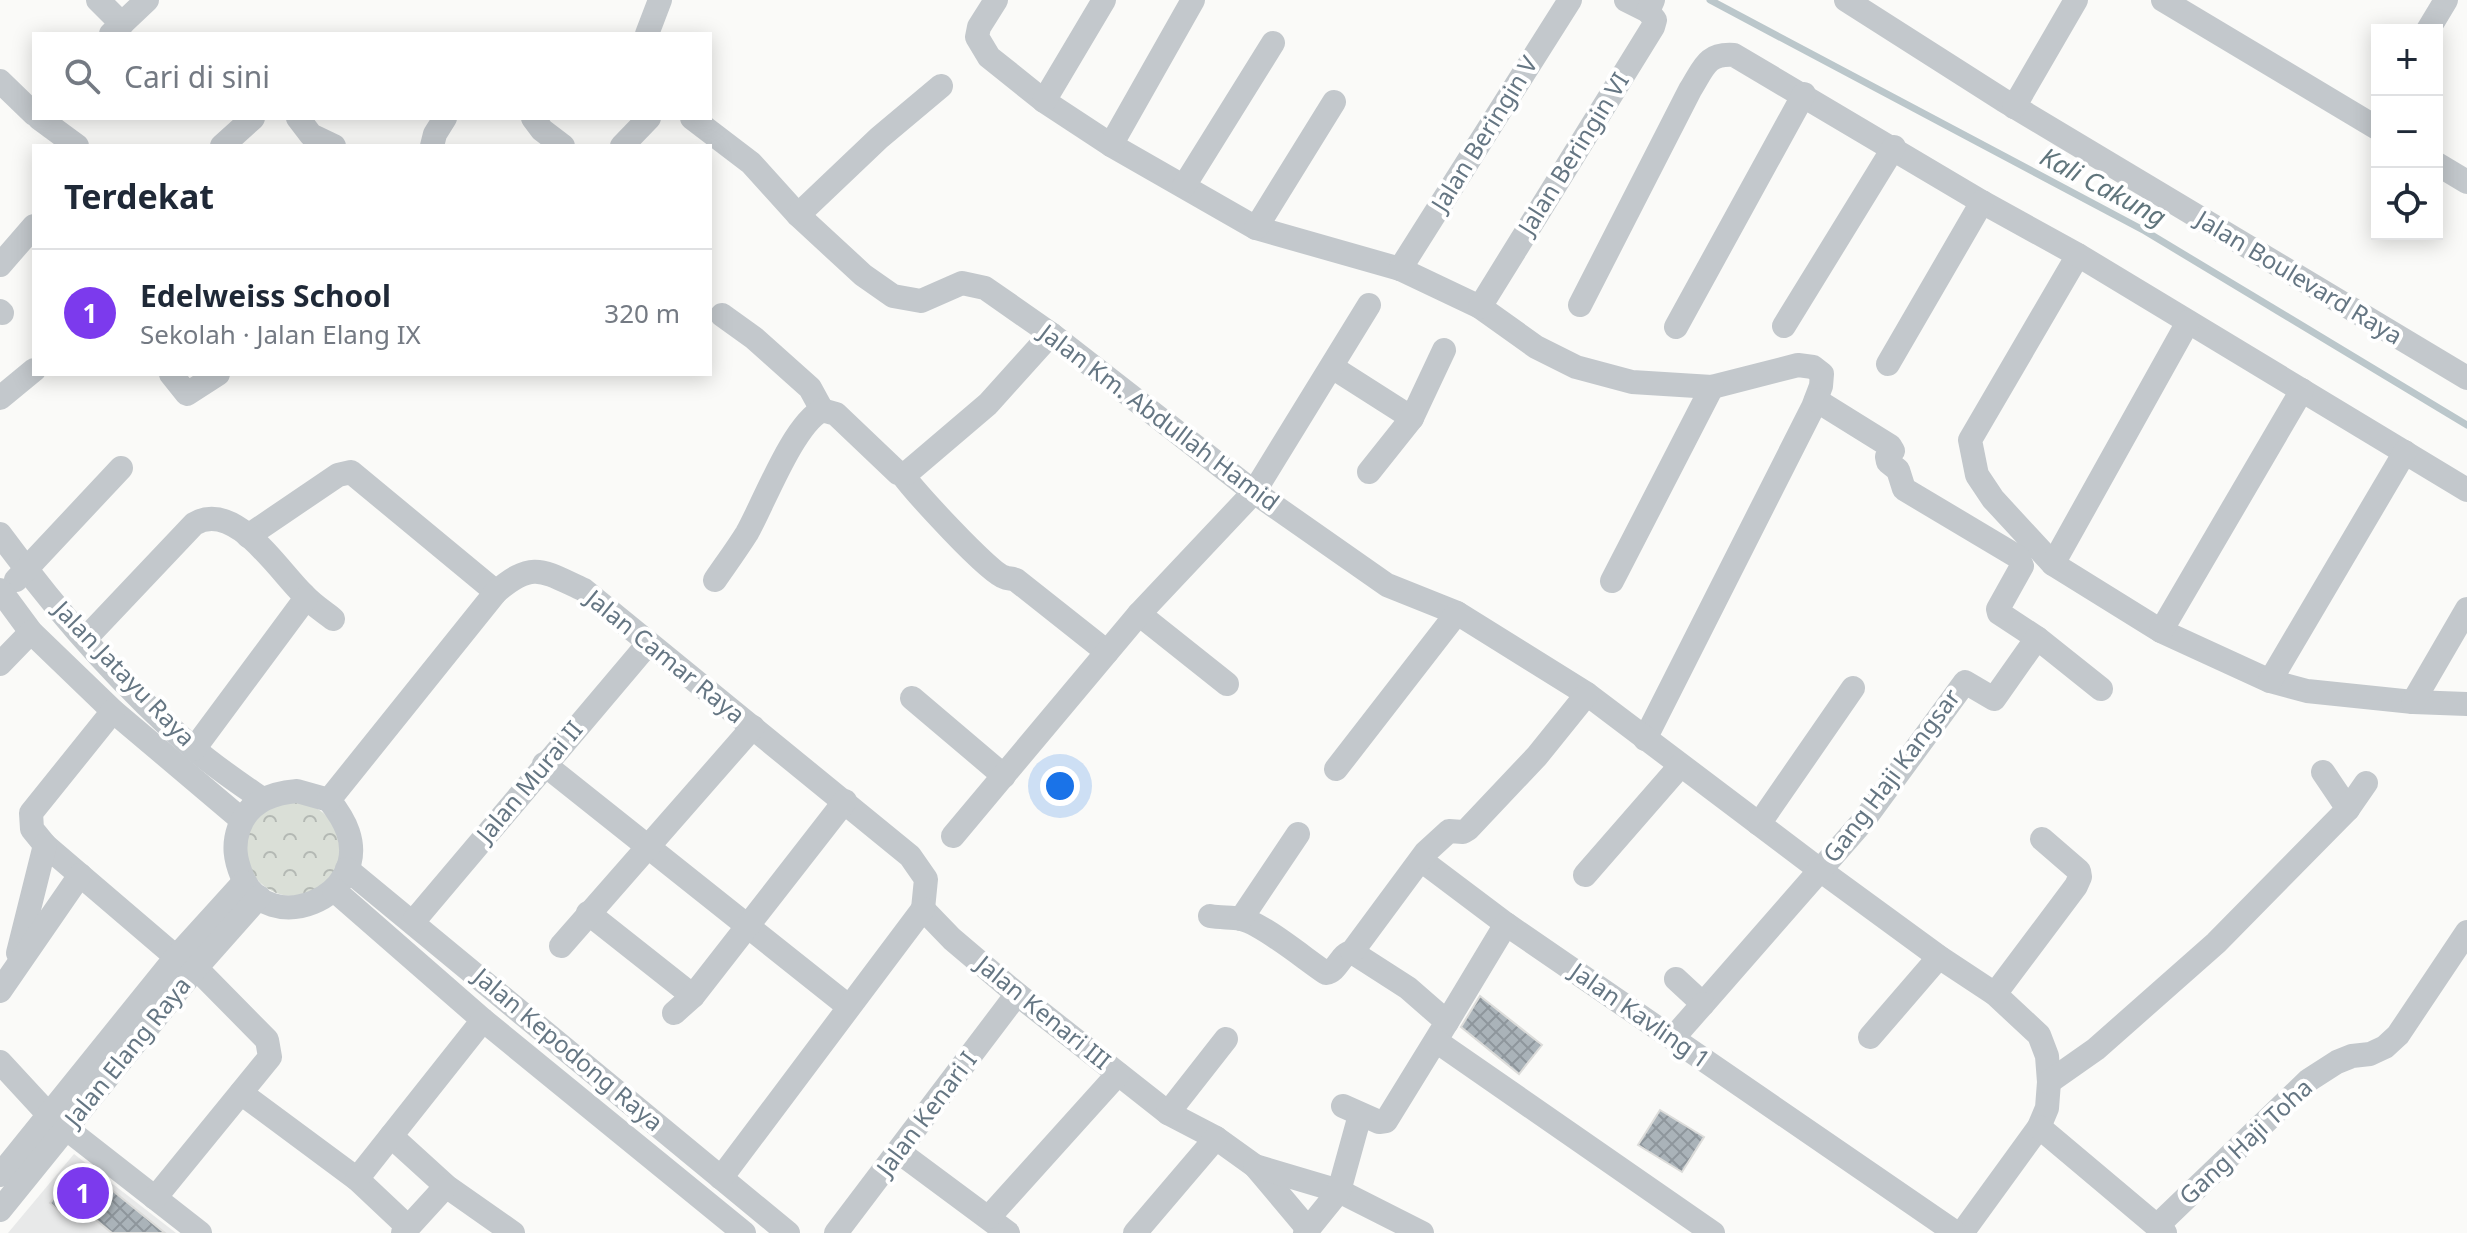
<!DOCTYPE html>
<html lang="id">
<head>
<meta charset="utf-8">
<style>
  :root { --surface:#fff; --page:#f2f2f3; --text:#1f2937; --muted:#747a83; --line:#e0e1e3; --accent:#7c3aed }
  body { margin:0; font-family:"Noto Sans",sans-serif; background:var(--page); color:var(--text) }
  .controls { position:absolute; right:24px; top:24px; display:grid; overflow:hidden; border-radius:0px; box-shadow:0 4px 20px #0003 }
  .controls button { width:72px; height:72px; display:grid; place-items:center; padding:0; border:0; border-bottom:2px solid var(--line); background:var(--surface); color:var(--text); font:40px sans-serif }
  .you { position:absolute; left:1060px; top:786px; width:28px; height:28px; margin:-20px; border:6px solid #fff; border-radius:50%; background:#1a73e8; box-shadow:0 0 0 12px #1a73e833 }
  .badge { display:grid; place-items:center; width:52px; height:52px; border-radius:50%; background:var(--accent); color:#fff; font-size:26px; font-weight:700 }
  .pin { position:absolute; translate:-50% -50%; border:4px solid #fff; box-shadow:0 2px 8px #0006 }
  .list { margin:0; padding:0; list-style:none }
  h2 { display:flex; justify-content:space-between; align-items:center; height:104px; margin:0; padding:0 32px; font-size:34px }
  h2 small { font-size:26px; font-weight:400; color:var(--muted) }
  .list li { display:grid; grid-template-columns:52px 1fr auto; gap:24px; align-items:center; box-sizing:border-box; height:128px; padding:0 32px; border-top:2px solid var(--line) }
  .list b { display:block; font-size:30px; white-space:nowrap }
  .list p { margin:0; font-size:26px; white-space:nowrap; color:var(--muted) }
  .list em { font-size:26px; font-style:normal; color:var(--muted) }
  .icon { flex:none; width:44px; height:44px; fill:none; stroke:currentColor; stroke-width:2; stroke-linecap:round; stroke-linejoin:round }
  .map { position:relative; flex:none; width:2467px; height:1233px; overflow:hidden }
  .search { position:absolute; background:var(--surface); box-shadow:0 4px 20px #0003; left:32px; top:32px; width:680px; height:88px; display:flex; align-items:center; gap:20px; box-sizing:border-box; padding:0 28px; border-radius:0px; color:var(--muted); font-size:30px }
  .panel { position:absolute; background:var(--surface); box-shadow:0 4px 20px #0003; left:32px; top:144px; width:680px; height:232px; border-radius:0px }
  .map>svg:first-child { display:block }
</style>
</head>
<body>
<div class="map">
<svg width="2467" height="1233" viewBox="0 0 2467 1233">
  <defs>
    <pattern id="forest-crowns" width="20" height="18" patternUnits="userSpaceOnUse" patternTransform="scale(2)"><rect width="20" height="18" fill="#dadfd7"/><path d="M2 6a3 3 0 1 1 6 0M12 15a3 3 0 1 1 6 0" fill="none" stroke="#b4b9b4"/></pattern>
    <pattern id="building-cross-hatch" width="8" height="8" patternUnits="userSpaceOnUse" patternTransform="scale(2)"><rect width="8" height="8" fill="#aab3b9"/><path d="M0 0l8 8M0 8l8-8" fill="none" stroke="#8e969c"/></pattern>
  </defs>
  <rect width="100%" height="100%" fill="#fafaf8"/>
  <polygon fill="#e8e9e9" points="74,1154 176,1233 8,1233"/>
  <circle fill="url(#forest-crowns)" cx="293" cy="849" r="47"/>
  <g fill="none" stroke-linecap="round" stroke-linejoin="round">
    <polyline stroke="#bbc7cb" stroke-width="7" points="1710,0 2145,231 2467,425"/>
  </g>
  <g fill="url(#building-cross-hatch)" stroke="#dcdcda" stroke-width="2">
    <polygon points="1480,996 1542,1045 1519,1074 1461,1027"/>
    <polygon points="1660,1110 1704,1137 1682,1172 1638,1145"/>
    <polygon points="81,1165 165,1233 112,1233 79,1206 67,1218 50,1203"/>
  </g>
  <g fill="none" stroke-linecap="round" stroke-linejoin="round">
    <g stroke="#c3c8cc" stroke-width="24">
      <polyline points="98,0 122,24"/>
      <polyline points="996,0 979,27 977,37 989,57 1044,101 1111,145 1256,228 1400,269 1480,307 1536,347 1576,367 1632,382 1712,387 1798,365 1813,367 1822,374 1821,386 1813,407 1645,739"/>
      <polyline points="1626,0 1648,11"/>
      <polyline points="1846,0 2003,100 2467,378"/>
      <polyline points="2163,0 2377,128"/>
      <polyline points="2428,30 2446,0"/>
      <polyline points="111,34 147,0"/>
      <polyline points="647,34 660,0"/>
      <polyline points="0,81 34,114"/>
      <polyline points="1044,101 1104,0"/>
      <polyline points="2014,107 2076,0"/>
      <polyline points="39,118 77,146"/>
      <polyline points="298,118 311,135 334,146"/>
      <polyline points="533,118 542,130 563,146"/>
      <polyline points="692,118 751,163 798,215 863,275 893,296 921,301 962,283 985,288 1051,334 1254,492 1387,585 1457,613 1587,694 1820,870 1939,957 1995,994 2039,1035 2047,1056 2049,1082 2047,1108 2039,1127 1962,1233"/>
      <polyline points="1111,145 1193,0"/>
      <polyline points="222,146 253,118"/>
      <polyline points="432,146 435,134 445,118"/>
      <polyline points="622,146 649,118"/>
      <polyline points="2437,164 2467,182"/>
      <polyline points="1184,186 1273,43"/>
      <polyline points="798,215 879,138 941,86"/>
      <polyline points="1256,228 1334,102"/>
      <polyline points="2078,255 1970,440 1977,475 1993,499 2053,564 2161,631 2270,681 2307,691 2413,702 2467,704"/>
      <polyline points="0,265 34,226"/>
      <polyline points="1400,269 1570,0"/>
      <path d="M1580,305L1690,90C1704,68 1706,53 1734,55L1982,202L2078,255L2467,490"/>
      <polyline points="1480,307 1653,27 1655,20 1648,11 1653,0"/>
      <polyline points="0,311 2,313"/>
      <polyline points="722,315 754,338 810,388 822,410"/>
      <polyline points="1784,326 1894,147"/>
      <polyline points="1676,327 1804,94"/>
      <polyline points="1888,364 1982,202"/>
      <polyline points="1332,367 1412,418"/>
      <polyline points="171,374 187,394 218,374"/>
      <polyline points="0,398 34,370"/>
      <polyline points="1816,400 1890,446 1893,451 1887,457 1888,462 1898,470 1904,489 2018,557 2022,566 1998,609 1999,613 2037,638"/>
      <polyline points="1369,472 1412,418 1444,350"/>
      <path d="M902,474C914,491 989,573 1004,577C1008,579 1012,578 1016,580L1107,652"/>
      <path d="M0,534C55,609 123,687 193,748C215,767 239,783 262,799"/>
      <polyline points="248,536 338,475 351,472 496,592"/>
      <polyline points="2053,564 2188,322"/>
      <polyline points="16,580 121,468"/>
      <path d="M715,580C726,564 737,549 747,533C764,503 793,425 822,410L836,414L898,473H907L988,404L1051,334"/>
      <polyline points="1612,581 1712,387"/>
      <polyline points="0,590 31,632 113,711 242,820"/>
      <polyline points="1139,614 1227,684"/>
      <polyline points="2161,631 2302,390"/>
      <path d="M86,638L194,524C234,499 278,570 304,595C312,604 323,611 333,619"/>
      <polyline points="0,664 31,632"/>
      <polyline points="2270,681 2405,452"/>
      <polyline points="912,698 1004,776"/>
      <polyline points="2413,702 2467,609"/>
      <polyline points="113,711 31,813 32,829 45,845 176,957"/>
      <polyline points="194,749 306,598"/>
      <polyline points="544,764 848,1006"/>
      <polyline points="1336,769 1457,613"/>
      <polyline points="2323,772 2348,809"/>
      <path d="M297,791L329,800C337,810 344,820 348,832C370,898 268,939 242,876C235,859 233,845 239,828C248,802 271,793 297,791Z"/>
      <path d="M329,800L496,592C533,560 543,571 584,590L910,856L926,879L923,909"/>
      <polyline points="1759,824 1853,688"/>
      <polyline points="953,836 1139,614 1254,492 1369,305"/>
      <polyline points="1421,860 1506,924 1956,1233"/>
      <polyline points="347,869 788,1233"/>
      <polyline points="1585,875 1680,766"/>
      <polyline points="334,890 483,1020 744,1233"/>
      <polyline points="923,909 952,939 1017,994 1168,1113 1216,1138 1255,1166 1308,1229"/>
      <polyline points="588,913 693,996"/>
      <path d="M1210,916C1221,918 1232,917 1241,919C1262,923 1306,960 1326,973C1338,971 1340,954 1352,952L1408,988L1447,1022L1386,1121L1379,1122L1343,1106"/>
      <polyline points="1241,919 1298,834"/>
      <polyline points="413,922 648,644"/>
      <polyline points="561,946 753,727"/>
      <polyline points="1352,952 1426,852 1449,831 1463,832 1468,829 1537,756 1587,694"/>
      <polyline points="18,953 45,845"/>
      <polyline points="1676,979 1703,1004 1864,820 1965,682 1994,699 2037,638 2101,689"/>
      <polyline points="0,991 80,875"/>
      <polyline points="1995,994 2076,886 2080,877 2079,871 2042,839"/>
      <polyline points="674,1013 693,996 845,801"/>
      <polyline points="1447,1022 1506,924"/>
      <polyline points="1870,1037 1939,957"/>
      <polyline points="1673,1038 1703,1004"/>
      <polyline points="1436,1041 1713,1233"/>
      <polyline points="0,1062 49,1115 200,1233"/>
      <polyline points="2049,1082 2096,1049 2216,943 2348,809 2366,783"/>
      <polyline points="241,1093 357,1179 408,1227"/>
      <polyline points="1168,1113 1226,1039"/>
      <polyline points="2039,1127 2165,1233"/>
      <polyline points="391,1136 446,1186 513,1233"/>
      <polyline points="899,1152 1008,1233"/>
      <polyline points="1255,1166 1339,1191 1422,1233"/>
      <polyline points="0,1175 176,957 244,882"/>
      <polyline points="721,1178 923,909"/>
      <polyline points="357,1179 483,1020"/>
      <polyline points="155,1198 270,1057 267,1040 196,968"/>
      <polyline points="0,1210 196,968 259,897"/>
      <polyline points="989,1217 1118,1074"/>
      <polyline points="2157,1226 2309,1080 2337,1062 2352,1056 2370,1054 2385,1047 2398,1035 2467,932"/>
      <polyline points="403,1233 446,1186"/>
      <polyline points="836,1233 1017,994"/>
      <polyline points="1135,1233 1216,1138"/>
      <polyline points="1305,1233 1339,1191 1360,1115"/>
    </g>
  </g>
  <g text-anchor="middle" stroke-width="8" stroke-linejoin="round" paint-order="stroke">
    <g font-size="24" fill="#657683" stroke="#fff">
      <text transform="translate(1485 134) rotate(-58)" y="8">Jalan Beringin V</text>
      <text transform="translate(1574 154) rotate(-58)" y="8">Jalan Beringin VI</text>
      <text transform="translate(2299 278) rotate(31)" y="8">Jalan Boulevard Raya</text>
      <text transform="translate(1159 418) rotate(37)" y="8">Jalan Km. Abdullah Hamid</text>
      <text transform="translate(665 657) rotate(39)" y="8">Jalan Camar Raya</text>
      <text transform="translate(124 674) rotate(46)" y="8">Jalan Jatayu Raya</text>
      <text transform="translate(1892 776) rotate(-53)" y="8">Gang Haji Kangsar</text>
      <text transform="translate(530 782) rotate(-50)" y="8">Jalan Murai II</text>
      <text transform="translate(1043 1013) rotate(39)" y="8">Jalan Kenari III</text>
      <text transform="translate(1640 1016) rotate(35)" y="8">Jalan Kavling 1</text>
      <text transform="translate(568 1050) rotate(40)" y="8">Jalan Kepodong Raya</text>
      <text transform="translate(128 1052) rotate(-51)" y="8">Jalan Elang Raya</text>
      <text transform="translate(927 1114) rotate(-53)" y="8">Jalan Kenari I</text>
      <text transform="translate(2246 1142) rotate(-43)" y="8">Gang Haji Toha</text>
    </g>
    <g font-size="26" font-style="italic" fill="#60757c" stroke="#fff">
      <text transform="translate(2103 187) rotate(28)" y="9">Kali Cakung</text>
    </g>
  </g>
</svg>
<div class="controls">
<button>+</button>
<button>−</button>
<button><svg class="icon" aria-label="locate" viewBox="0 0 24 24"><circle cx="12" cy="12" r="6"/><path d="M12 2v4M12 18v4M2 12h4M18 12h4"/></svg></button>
</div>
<div class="you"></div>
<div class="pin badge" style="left:83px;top:1193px">1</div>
<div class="search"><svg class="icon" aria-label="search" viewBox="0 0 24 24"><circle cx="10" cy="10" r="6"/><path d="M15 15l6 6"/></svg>Cari di sini</div>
<section class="panel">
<h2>Terdekat<small></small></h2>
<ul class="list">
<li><span class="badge">1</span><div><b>Edelweiss School</b><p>Sekolah · Jalan Elang IX</p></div><em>320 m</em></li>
</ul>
</section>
</div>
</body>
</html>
